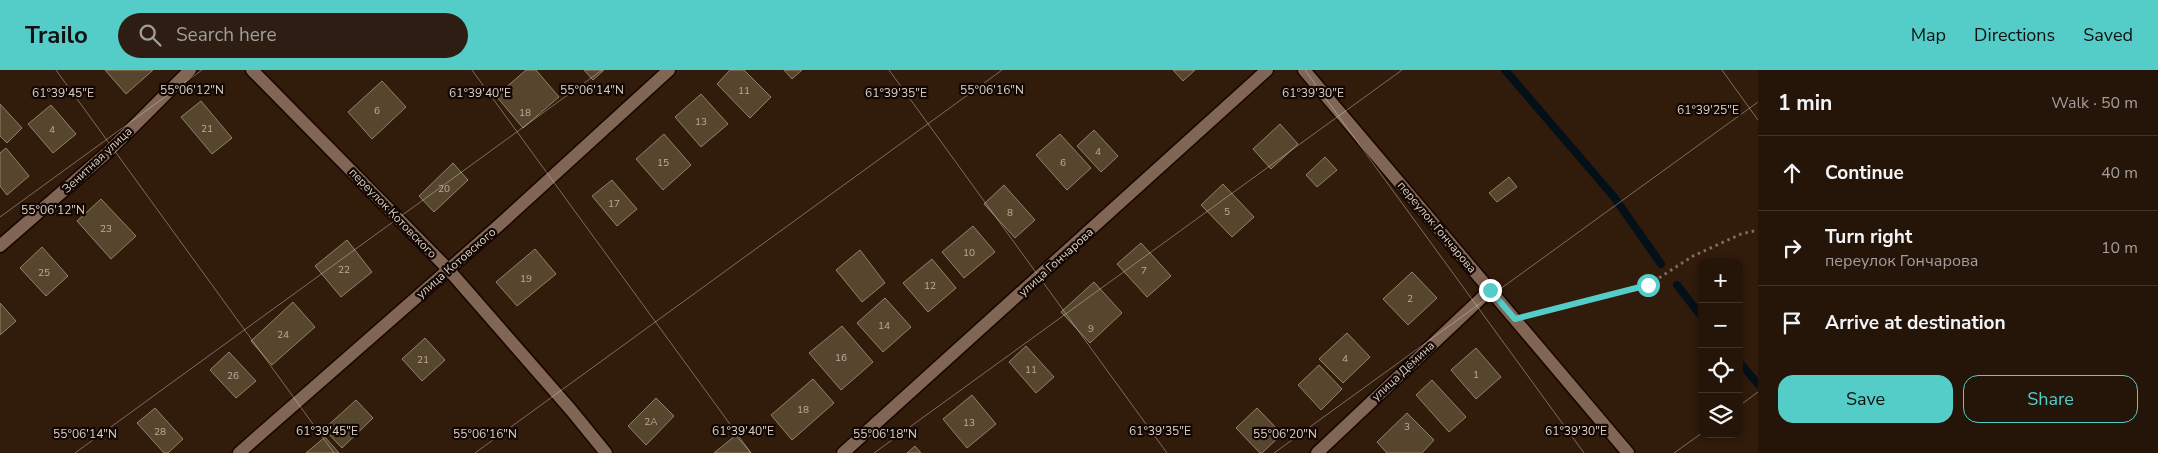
<!DOCTYPE html>
<html lang="en">
<head>
<meta charset="utf-8">
<style>
  :root { --surface:#251408; --page:#2d1d12; --text:#f1f3f6; --muted:#a39e9c; --line:#423329; --accent:#54cdc8 }
  body { margin:0; font-family:"Nunito Sans",sans-serif; background:var(--page); color:var(--text) }
  .controls { position:absolute; right:15px; bottom:15px; display:grid; overflow:hidden; border-radius:10px; box-shadow:0 2px 8px #0003 }
  .controls button { width:45px; height:45px; display:grid; place-items:center; padding:0; border:0; border-bottom:1px solid var(--line); background:var(--surface); color:var(--text); font:25px sans-serif }
  .stop { position:absolute; width:15px; height:15px; margin:-11px; border:4px solid #54cdc8; border-radius:50%; background:#fff }
  .stop.end { background:#54cdc8; border-color:#fff; box-shadow:0 1px 5px #0008 }
  .list { margin:0; padding:0; list-style:none }
  h2 { display:flex; justify-content:space-between; align-items:center; height:65px; margin:0; padding:0 20px; font-size:21px }
  h2 small { font-size:16px; font-weight:400; color:var(--muted) }
  .list li { display:grid; grid-template-columns:32px 1fr auto; gap:15px; align-items:center; box-sizing:border-box; height:75px; padding:0 20px; border-top:1px solid var(--line) }
  .list b { display:block; font-size:19px; white-space:nowrap }
  .list p { margin:0; font-size:16px; white-space:nowrap; color:var(--muted) }
  .list em { font-size:16px; font-style:normal; color:var(--muted) }
  .actions { display:flex; gap:10px; padding:15px 20px }
  .actions a { flex:1; padding:11px 0; border:1px solid var(--accent); border-radius:15px; text-align:center; font-size:18px; color:var(--accent) }
  .actions .main { background:var(--accent); color:#111 }
  .icon { flex:none; width:28px; height:28px; fill:none; stroke:currentColor; stroke-width:2; stroke-linecap:round; stroke-linejoin:round }
  .map { position:relative; flex:none; width:1758px; height:383px; overflow:hidden }
  header { display:flex; align-items:center; gap:30px; box-sizing:border-box; height:70px; padding:0 25px; background:var(--accent); color:#111 }
  header strong { font-size:24px }
  nav { display:flex; gap:28px; margin-inline-start:auto; font-size:18px }
  .search { width:350px; height:45px; background:var(--page); display:flex; align-items:center; gap:12px; box-sizing:border-box; padding:0 18px; border-radius:28px; color:var(--muted); font-size:19px }
  main { display:flex }
  aside { flex:1; background:var(--surface) }
  .map>svg:first-child { display:block }
</style>
</head>
<body>
<header>
<strong>Trailo</strong>
<div class="search"><svg class="icon" aria-label="search" viewBox="0 0 24 24"><circle cx="10" cy="10" r="6"/><path d="M15 15l6 6"/></svg>Search here</div>
<nav><a>Map</a><a>Directions</a><a>Saved</a></nav>
</header>
<main>
<div class="map">
<svg width="1758" height="383" viewBox="0 0 1758 383">
  <rect width="100%" height="100%" fill="#311b0b"/>
  <g fill="none" stroke-linecap="round" stroke-linejoin="round">
    <g stroke="#041018" stroke-width="8">
      <polyline points="1505,0 1614,127 1661,194"/>
      <polyline points="1677,215 1702,247"/>
      <polyline points="1739,292 1758,314"/>
    </g>
  </g>
  <g fill="#56462e" stroke="#938167">
    <polygon points="105,0 153,0 126,24"/>
    <polygon points="526,0 536,0 559,27 523,58 496,26"/>
    <polygon points="584,0 604,0 593,10"/>
    <polygon points="730,0 744,0 771,27 750,48 717,14"/>
    <polygon points="784,0 802,0 792,9"/>
    <polygon points="1173,0 1195,0 1183,11"/>
    <polygon points="382,11 406,37 372,69 348,42"/>
    <polygon points="701,24 728,54 701,77 675,47"/>
    <polygon points="201,31 232,68 212,84 181,47"/>
    <polygon points="0,34 22,58 7,73 0,66"/>
    <polygon points="51,35 76,64 53,83 28,54"/>
    <polygon points="1280,54 1298,74 1271,99 1253,79"/>
    <polygon points="1094,60 1118,86 1101,102 1077,76"/>
    <polygon points="664,64 691,95 663,120 636,89"/>
    <polygon points="1060,64 1091,98 1067,120 1036,85"/>
    <polygon points="6,78 29,106 7,125 0,116 0,83"/>
    <polygon points="1325,87 1337,100 1317,117 1306,105"/>
    <polygon points="453,93 468,110 434,142 419,126"/>
    <polygon points="1509,107 1517,117 1497,132 1489,123"/>
    <polygon points="612,110 637,139 617,156 592,126"/>
    <polygon points="1223,114 1254,147 1232,167 1201,135"/>
    <polygon points="1004,115 1035,150 1015,168 984,134"/>
    <polygon points="101,129 136,166 111,189 77,151"/>
    <polygon points="973,156 995,182 964,208 942,182"/>
    <polygon points="347,170 372,202 341,227 315,196"/>
    <polygon points="1141,173 1171,206 1147,227 1117,194"/>
    <polygon points="42,177 68,206 46,226 20,198"/>
    <polygon points="535,179 556,204 517,236 496,212"/>
    <polygon points="860,180 885,213 862,232 836,200"/>
    <polygon points="932,189 956,218 928,242 903,213"/>
    <polygon points="1412,202 1437,228 1408,255 1383,229"/>
    <polygon points="1094,212 1122,243 1090,273 1061,242"/>
    <polygon points="885,228 911,257 883,282 857,253"/>
    <polygon points="293,232 315,257 272,295 251,271"/>
    <polygon points="0,233 16,251 0,265"/>
    <polygon points="842,256 873,292 841,320 809,283"/>
    <polygon points="1347,263 1370,287 1343,313 1319,289"/>
    <polygon points="425,268 445,290 422,311 402,289"/>
    <polygon points="1026,276 1054,307 1036,323 1009,292"/>
    <polygon points="1476,278 1501,307 1476,329 1451,300"/>
    <polygon points="229,282 256,311 236,328 210,300"/>
    <polygon points="1319,295 1342,319 1321,340 1298,315"/>
    <polygon points="813,309 834,333 792,370 771,345"/>
    <polygon points="1432,310 1466,347 1449,362 1416,325"/>
    <polygon points="972,325 996,354 967,378 943,349"/>
    <polygon points="656,328 674,346 646,375 628,356"/>
    <polygon points="356,330 373,348 342,378 324,359"/>
    <polygon points="155,338 183,369 168,383 164,383 137,353"/>
    <polygon points="1257,338 1282,364 1262,383 1260,383 1236,358"/>
    <polygon points="1407,343 1434,370 1422,383 1387,383 1377,372"/>
    <polygon points="736,365 751,383 714,383"/>
    <polygon points="325,367 339,383 306,383"/>
    <polygon points="915,376 921,383 907,383"/>
  </g>
  <g fill="none" stroke-linecap="round" stroke-linejoin="round">
    <g stroke="#180500" stroke-width="15">
      <g id="minor">
        <polyline points="252,0 448,199 571,340 606,383"/>
        <polyline points="1304,0 1628,383"/>
        <polyline points="0,176 109,81 190,0"/>
        <polyline points="239,383 498,156 669,0"/>
        <polyline points="843,383 1267,0"/>
        <polyline points="1317,383 1490,220"/>
      </g>
    </g>
    <polyline stroke="#806d60" stroke-width="3" stroke-dasharray="2.5 4" stroke-linecap="butt" points="1535,244 1648,215 1693,186 1741,164 1758,160"/>
    <use href="#minor" stroke="#816655" stroke-width="12"/>
  </g>
  <g fill="none" stroke-linecap="round" stroke-linejoin="round">
    <polyline stroke="#54cdc8" stroke-width="6" points="1490,220 1515,249 1648,215"/>
  </g>
  <path fill="none" stroke="#decec5" stroke-width="1" stroke-opacity="0.45" d="M56,0L334,383M472,0L751,383M889,0L1167,383M1305,0L1584,383M1722,0L1758,50M0,147L202,0M1739,336L1758,322M75,383L602,0M475,383L1002,0M874,383L1402,0M1274,383L1758,32M1674,383L1702,363"/>
  <g text-anchor="middle" stroke-width="4.5" stroke-linejoin="round" paint-order="stroke">
    <g font-size="10" fill="#bcac9f">
      <text x="744" y="24">11</text>
      <text x="377" y="44">6</text>
      <text x="525" y="46">18</text>
      <text x="701" y="55">13</text>
      <text x="207" y="62">21</text>
      <text x="52" y="63">4</text>
      <text x="1098" y="85">4</text>
      <text x="663" y="96">15</text>
      <text x="1063" y="96">6</text>
      <text x="444" y="122">20</text>
      <text x="614" y="137">17</text>
      <text x="1227" y="145">5</text>
      <text x="1010" y="146">8</text>
      <text x="106" y="162">23</text>
      <text x="969" y="186">10</text>
      <text x="344" y="203">22</text>
      <text x="1144" y="204">7</text>
      <text x="44" y="206">25</text>
      <text x="526" y="212">19</text>
      <text x="930" y="219">12</text>
      <text x="1410" y="232">2</text>
      <text x="884" y="259">14</text>
      <text x="1091" y="262">9</text>
      <text x="283" y="268">24</text>
      <text x="841" y="291">16</text>
      <text x="1345" y="292">4</text>
      <text x="423" y="293">21</text>
      <text x="1031" y="303">11</text>
      <text x="1476" y="308">1</text>
      <text x="233" y="309">26</text>
      <text x="803" y="343">18</text>
      <text x="651" y="355">2А</text>
      <text x="969" y="356">13</text>
      <text x="1407" y="360">3</text>
      <text x="160" y="365">28</text>
    </g>
    <g font-size="12" fill="#decec5" stroke="#120803">
      <text transform="translate(97 90) rotate(-43)" y="4">Зенитная улица</text>
      <text transform="translate(393 143) rotate(46)" y="4">переулок Котовского</text>
      <text transform="translate(1437 157) rotate(50)" y="4">переулок Гончарова</text>
      <text transform="translate(1056 192) rotate(-42)" y="4">улица Гончарова</text>
      <text transform="translate(456 193) rotate(-41)" y="4">улица Котовского</text>
      <text transform="translate(1403 301) rotate(-43)" y="4">улица Дёмина</text>
    </g>
  </g>
  <g font-size="12" text-anchor="middle" fill="#decec5" stroke="#120803" stroke-width="4.5" stroke-linejoin="round" paint-order="stroke">
    <text x="192" y="24">55°06'12"N</text>
    <text x="592" y="24">55°06'14"N</text>
    <text x="992" y="24">55°06'16"N</text>
    <text x="63" y="27">61°39'45"E</text>
    <text x="480" y="27">61°39'40"E</text>
    <text x="896" y="27">61°39'35"E</text>
    <text x="1313" y="27">61°39'30"E</text>
    <text x="1708" y="44">61°39'25"E</text>
    <text x="53" y="144">55°06'12"N</text>
    <text x="327" y="365">61°39'45"E</text>
    <text x="743" y="365">61°39'40"E</text>
    <text x="1160" y="365">61°39'35"E</text>
    <text x="1576" y="365">61°39'30"E</text>
    <text x="85" y="368">55°06'14"N</text>
    <text x="485" y="368">55°06'16"N</text>
    <text x="885" y="368">55°06'18"N</text>
    <text x="1285" y="368">55°06'20"N</text>
  </g>
</svg>
<div class="controls">
<button>+</button>
<button>−</button>
<button><svg class="icon" aria-label="locate" viewBox="0 0 24 24"><circle cx="12" cy="12" r="6"/><path d="M12 2v4M12 18v4M2 12h4M18 12h4"/></svg></button>
<button><svg class="icon" aria-label="layers" viewBox="0 0 24 24"><path d="M12 4l9 5-9 5-9-5zM3 14l9 5 9-5"/></svg></button>
</div>
<div class="stop" style="left:1648px;top:215px"></div>
<div class="stop end" style="left:1490px;top:220px"></div>
</div>
<aside>
<h2>1 min<small>Walk · 50 m</small></h2>
<ul class="list">
<li><svg class="icon" aria-label="ahead" viewBox="0 0 24 24"><path d="M12 20V5M6 11l6-6 6 6"/></svg><div><b>Continue</b></div><em>40 m</em></li>
<li><svg class="icon" aria-label="right" viewBox="0 0 24 24"><path d="M7 20v-9h11M14 6l5 5-5 5"/></svg><div><b>Turn right</b><p>переулок Гончарова</p></div><em>10 m</em></li>
<li><svg class="icon" aria-label="arrive" viewBox="0 0 24 24"><path d="M6 21V4h12l-3 4 3 4H6"/></svg><div><b>Arrive at destination</b></div></li>
</ul>
<div class="actions"><a class="main">Save</a><a>Share</a></div>
</aside>
</main>
</body>
</html>
